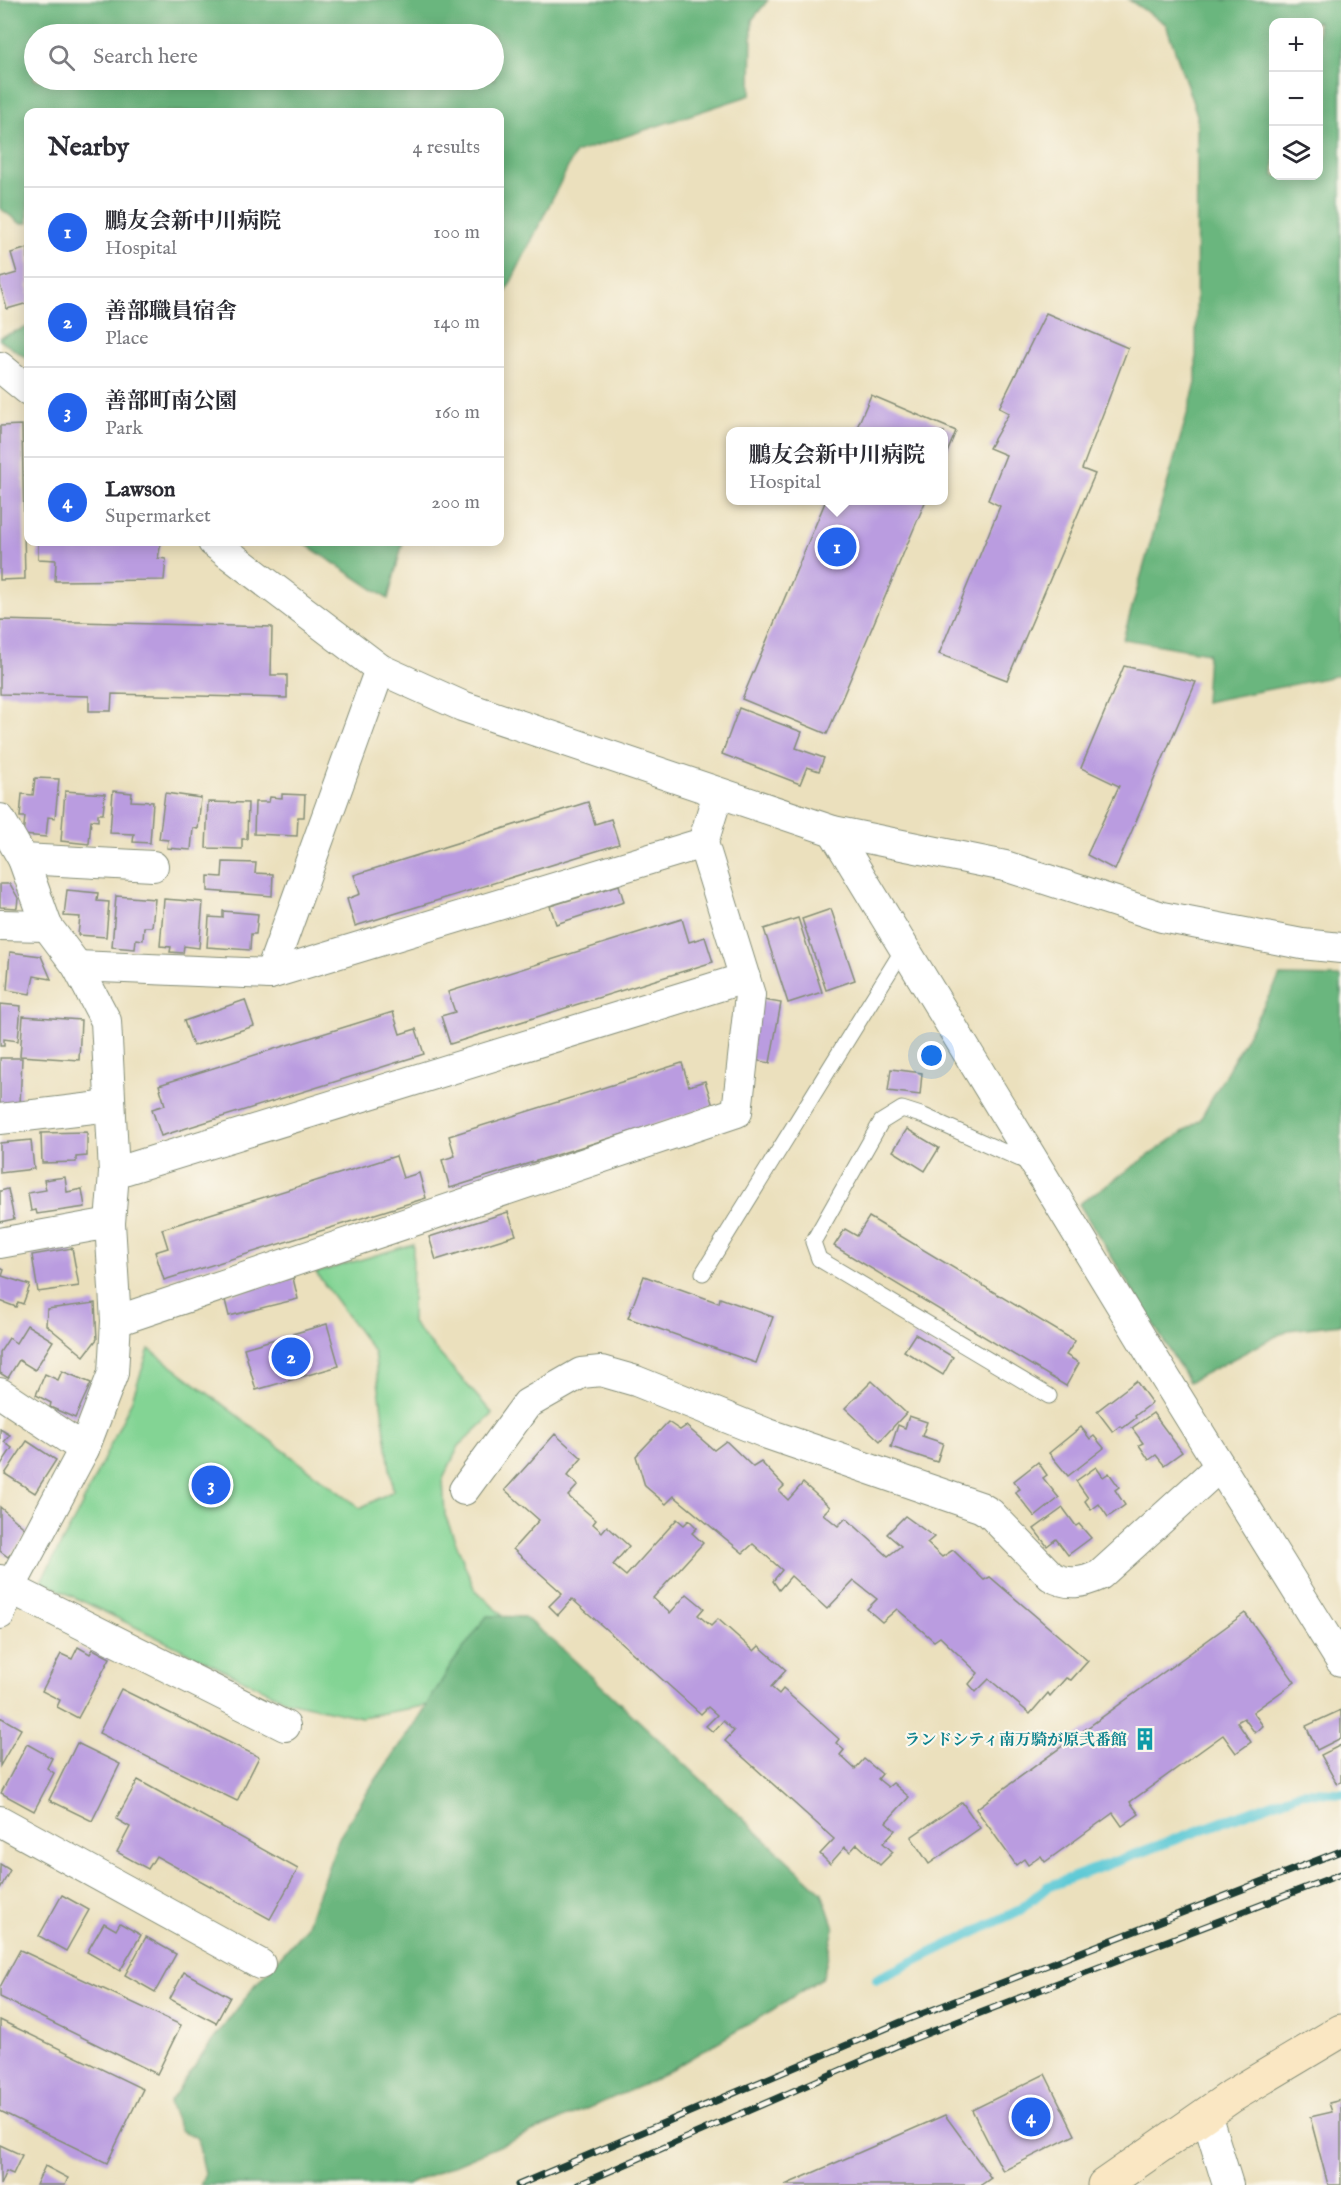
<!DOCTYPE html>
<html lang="en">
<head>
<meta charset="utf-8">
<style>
  :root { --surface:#fff; --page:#f7f7f7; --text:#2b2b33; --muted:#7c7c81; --line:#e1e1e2; --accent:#2563eb }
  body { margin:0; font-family:"IM FELL English","Noto Serif JP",serif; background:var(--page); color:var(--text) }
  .controls { position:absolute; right:18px; top:18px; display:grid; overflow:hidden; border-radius:12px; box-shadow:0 3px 15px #0003 }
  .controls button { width:54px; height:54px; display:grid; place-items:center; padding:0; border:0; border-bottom:2px solid var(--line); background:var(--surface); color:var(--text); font:30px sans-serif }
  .you { position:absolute; left:932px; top:1056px; width:21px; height:21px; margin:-15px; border:4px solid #fff; border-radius:50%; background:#1a73e8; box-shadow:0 0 0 9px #1a73e833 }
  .badge { display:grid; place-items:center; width:39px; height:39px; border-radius:50%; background:var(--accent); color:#fff; font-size:20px; font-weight:700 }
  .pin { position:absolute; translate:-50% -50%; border:3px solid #fff; box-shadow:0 2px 6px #0006 }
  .popup { position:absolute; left:726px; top:427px; width:222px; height:78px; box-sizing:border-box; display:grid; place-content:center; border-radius:12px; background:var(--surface); filter:drop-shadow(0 2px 4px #0005); font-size:20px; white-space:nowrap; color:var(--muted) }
  .popup b { font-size:22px; color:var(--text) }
  .popup::after { content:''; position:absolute; left:50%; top:100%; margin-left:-12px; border:12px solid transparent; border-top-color:var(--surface) }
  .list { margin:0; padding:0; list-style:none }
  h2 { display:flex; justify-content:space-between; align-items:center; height:78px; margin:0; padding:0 24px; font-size:26px }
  h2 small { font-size:20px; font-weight:400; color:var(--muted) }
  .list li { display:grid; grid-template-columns:39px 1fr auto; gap:18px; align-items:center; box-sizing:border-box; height:90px; padding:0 24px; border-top:2px solid var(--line) }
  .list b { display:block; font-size:22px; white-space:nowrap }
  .list p { margin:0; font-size:20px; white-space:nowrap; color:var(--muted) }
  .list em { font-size:20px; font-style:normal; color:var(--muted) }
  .icon { flex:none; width:33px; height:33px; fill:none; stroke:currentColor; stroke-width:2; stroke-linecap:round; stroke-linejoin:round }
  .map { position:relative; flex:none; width:1341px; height:2185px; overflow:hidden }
  .search { position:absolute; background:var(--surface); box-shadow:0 3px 15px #0003; left:24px; top:24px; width:480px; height:66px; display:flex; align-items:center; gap:15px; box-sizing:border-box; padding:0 21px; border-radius:33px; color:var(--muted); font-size:22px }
  .panel { position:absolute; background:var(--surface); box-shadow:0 3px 15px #0003; left:24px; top:108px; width:480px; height:438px; border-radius:12px }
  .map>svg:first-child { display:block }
</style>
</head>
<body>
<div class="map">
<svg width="1341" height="2185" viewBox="0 0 1341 2185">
  <rect width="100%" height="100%" fill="#fbf7ec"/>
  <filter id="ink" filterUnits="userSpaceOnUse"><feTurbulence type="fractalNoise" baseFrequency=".0167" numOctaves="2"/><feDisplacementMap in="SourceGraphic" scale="12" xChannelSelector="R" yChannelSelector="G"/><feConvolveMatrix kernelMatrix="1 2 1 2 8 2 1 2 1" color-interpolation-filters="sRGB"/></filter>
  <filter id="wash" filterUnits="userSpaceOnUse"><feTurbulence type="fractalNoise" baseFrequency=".008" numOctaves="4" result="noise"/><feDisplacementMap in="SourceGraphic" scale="24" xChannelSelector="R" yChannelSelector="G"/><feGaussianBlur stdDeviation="1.35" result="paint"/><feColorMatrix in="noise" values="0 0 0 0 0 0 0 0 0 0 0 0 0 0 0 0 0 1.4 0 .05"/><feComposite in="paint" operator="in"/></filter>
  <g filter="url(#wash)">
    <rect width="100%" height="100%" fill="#ebe0bd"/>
    <polygon fill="#83d494" stroke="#518864" stroke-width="1.5" points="413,1244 412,1323 493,1414 459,1446 443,1479 445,1515 474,1588 520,1633 429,1705 361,1717 287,1701 41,1581 77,1515 131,1402 149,1349 360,1508 393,1491 374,1352 316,1273"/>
    <g fill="#6ab67e" stroke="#447a59" stroke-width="1.5" fill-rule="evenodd">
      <path d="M0,0H768L752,20L751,95L575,153L500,304V112H28V223H20L0,208ZM494,34V80H34V34Z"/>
      <path d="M1129,0H1341V675L1205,702L1208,653L1123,639L1196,383L1197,115L1166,24ZM1274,22H1318V176H1274Z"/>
      <polygon points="28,327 28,359 0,340 0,337"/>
      <polygon points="302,542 403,542 388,599"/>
      <polygon points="1280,976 1341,977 1341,1324 1288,1330 1189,1382 1079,1204 1200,1120"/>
      <polygon points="487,1616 524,1617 558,1645 822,1893 834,1928 823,1977 772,2010 652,2081 407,2185 200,2185 205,2173 197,2138 180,2130 169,2103 210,2044 257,1983 305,1929 340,1835 372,1785 416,1723 452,1664"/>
    </g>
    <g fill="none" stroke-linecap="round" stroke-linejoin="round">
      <polyline stroke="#5dc9d6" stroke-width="10" points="877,1979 1020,1910 1047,1887 1303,1792 1341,1793"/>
    </g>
    <g id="blocks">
      <g fill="#ba9ce0">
        <polygon points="28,248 28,303 7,309 0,285 0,278 17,273 11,253"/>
        <polygon points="1046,313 1128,348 1082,469 1095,474 1007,680 939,654 1000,506 988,500 1006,455 989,448 1009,413 999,408"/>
        <polygon points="871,395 956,431 944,460 944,432 855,432"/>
        <polygon points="22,425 25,579 0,580 0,426"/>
        <polygon points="826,500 926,500 827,734 742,699"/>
        <polygon points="38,542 160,542 161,543 158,558 166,559 164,580 55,581 56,560 38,559"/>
        <polygon points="0,620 272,627 271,675 287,675 287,698 112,694 111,711 89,711 89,696 0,694"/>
        <polygon points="1124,666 1196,682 1115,870 1087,855 1119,786 1081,768"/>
        <polygon points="739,708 802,732 796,748 824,758 819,771 807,767 800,784 722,754"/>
        <polygon points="35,778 59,779 55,818 48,817 46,837 23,835 25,817 20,817 22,794 33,795"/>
        <polygon points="65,791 105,794 103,814 98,814 98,821 91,820 89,844 61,841"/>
        <polygon points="113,791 132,793 131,801 153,802 150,843 133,842 134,834 110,833"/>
        <polygon points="165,793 201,798 198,829 193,828 191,850 167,848 168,840 159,839"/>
        <polygon points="282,794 305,795 304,817 298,817 297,836 254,834 255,802 269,802 270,797 282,798"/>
        <polygon points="208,802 248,803 247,839 242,839 242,849 206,848"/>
        <polygon points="588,802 595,824 611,819 619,844 355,926 347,899 360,894 354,875"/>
        <polygon points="223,862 256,863 255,873 273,874 272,896 208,891 208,876 222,877"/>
        <polygon points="0,884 10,884 18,898 17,908 0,907"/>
        <polygon points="619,885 624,902 556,924 550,906"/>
        <polygon points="67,890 98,893 97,901 109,902 106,937 78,935 80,917 64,916"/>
        <polygon points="116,896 155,899 152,927 144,927 143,940 136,939 135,949 112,947"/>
        <polygon points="164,899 203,902 199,948 184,946 183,953 170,952 171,947 160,946"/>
        <polygon points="831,909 855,980 826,990 802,919"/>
        <polygon points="223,911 258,914 256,934 251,934 250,950 207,947 209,917 223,918"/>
        <polygon points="798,918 822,992 788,1003 764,929"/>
        <polygon points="682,919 689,942 705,937 713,962 450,1044 441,1016 455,1012 448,992"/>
        <polygon points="10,952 41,956 51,979 34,976 30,994 7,990"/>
        <polygon points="758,999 781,1003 770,1063 748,1059"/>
        <polygon points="245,1000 254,1026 193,1046 184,1021"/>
        <polygon points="0,1004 21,1006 18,1041 4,1039 4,1046 0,1046"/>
        <polygon points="393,1012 400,1034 416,1029 424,1054 161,1136 152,1109 165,1105 159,1085"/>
        <polygon points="23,1016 81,1020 79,1060 20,1056"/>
        <polygon points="0,1058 22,1058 20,1105 0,1105"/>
        <polygon points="682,1063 689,1086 705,1081 713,1106 450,1188 442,1160 455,1156 449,1136"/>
        <polygon points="891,1069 922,1073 920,1095 888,1091"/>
        <polygon points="907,1129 939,1148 925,1171 893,1151"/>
        <polygon points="87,1132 87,1156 76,1157 76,1162 42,1163 41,1133"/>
        <polygon points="31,1140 34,1169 0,1173 0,1143"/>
        <polygon points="396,1156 403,1178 419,1173 426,1198 164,1280 155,1252 168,1248 162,1229"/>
        <polygon points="65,1177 67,1192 82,1189 85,1207 37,1214 36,1210 31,1211 28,1193 46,1190 44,1180"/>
        <polygon points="8,1189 14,1219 0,1222 0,1191"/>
        <polygon points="508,1212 516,1235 436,1260 429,1237"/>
        <polygon points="869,1217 1075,1341 1066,1355 1079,1363 1066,1386 834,1246 845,1229 857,1236"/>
        <polygon points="72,1248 79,1286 38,1292 32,1255"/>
        <polygon points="0,1268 4,1270 2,1276 30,1285 23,1304 18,1302 16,1307 0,1301"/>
        <polygon points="644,1276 719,1303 720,1298 773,1317 756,1363 628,1318"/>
        <polygon points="293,1278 298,1299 229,1316 224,1296"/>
        <polygon points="95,1303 97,1339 84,1356 46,1325 47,1309"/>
        <polygon points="327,1324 339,1366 256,1390 244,1348"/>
        <polygon points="27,1325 53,1341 35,1370 19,1360 8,1378 0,1373 0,1352 9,1338 16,1343"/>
        <polygon points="915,1334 953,1357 943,1375 904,1351"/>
        <polygon points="62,1371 91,1383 75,1418 50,1407 51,1403 36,1395 45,1374 58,1380"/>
        <polygon points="872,1381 906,1413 880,1441 845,1408"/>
        <polygon points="1136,1381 1152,1403 1135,1416 1136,1418 1123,1428 1121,1426 1113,1432 1097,1411"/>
        <polygon points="1153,1413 1182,1452 1164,1465 1156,1455 1149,1460 1139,1445 1143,1443 1132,1428"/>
        <polygon points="909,1416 927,1422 922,1436 943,1443 937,1462 891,1447 898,1425 905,1428"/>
        <polygon points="668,1422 680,1430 686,1426 714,1450 726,1441 753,1467 761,1462 784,1486 779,1491 788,1500 803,1483 830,1507 823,1514 838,1526 846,1518 888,1556 901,1546 887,1534 905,1516 934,1537 927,1543 942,1557 953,1550 984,1580 990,1577 1088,1661 1071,1680 1066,1678 1050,1696 1048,1693 1030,1714 989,1679 976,1692 969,1684 978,1673 940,1637 934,1641 897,1609 882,1622 867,1609 877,1599 854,1581 827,1609 791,1576 779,1590 773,1581 782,1570 753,1544 743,1553 674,1496 666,1504 645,1486 636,1456"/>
        <polygon points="1081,1427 1090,1439 1094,1436 1104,1448 1068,1476 1049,1453"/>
        <polygon points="0,1429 10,1435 4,1442 12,1448 0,1466"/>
        <polygon points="555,1434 582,1458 567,1476 578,1485 568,1496 596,1520 593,1524 602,1532 607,1526 629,1546 613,1565 626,1576 677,1519 684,1525 689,1520 697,1528 692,1533 703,1543 653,1598 670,1613 687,1594 704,1608 698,1615 711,1626 718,1619 754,1651 759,1646 786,1670 771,1687 779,1694 783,1689 839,1739 836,1743 844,1750 840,1755 855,1769 864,1759 882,1774 878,1779 888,1787 893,1783 909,1797 886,1822 895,1830 883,1843 893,1852 880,1865 857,1844 850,1852 845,1847 830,1864 820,1854 834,1839 725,1741 734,1731 723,1721 713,1732 706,1726 717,1715 708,1707 701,1714 572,1599 558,1615 549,1606 562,1593 513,1549 539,1520 505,1490"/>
        <polygon points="27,1441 56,1460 35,1493 5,1474"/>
        <polygon points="1038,1462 1047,1475 1043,1478 1059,1498 1035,1517 1015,1492 1020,1489 1014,1481"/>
        <polygon points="1096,1467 1103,1477 1109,1473 1119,1487 1115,1490 1125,1505 1108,1517 1099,1504 1091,1510 1085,1501 1088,1498 1076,1481"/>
        <polygon points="0,1507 29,1532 8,1557 0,1551"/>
        <polygon points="1063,1508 1076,1526 1079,1524 1091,1538 1068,1555 1056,1539 1047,1546 1034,1529"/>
        <polygon points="1245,1613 1295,1682 1253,1712 1263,1726 1255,1733 1244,1718 1237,1722 1251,1742 1236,1753 1223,1735 1130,1802 1139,1814 1122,1826 1113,1813 1045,1862 1041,1856 1028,1865 1024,1859 1016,1865 976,1809"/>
        <polygon points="78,1647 90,1654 93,1649 110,1658 78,1718 57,1707 60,1700 42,1691 61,1654 72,1659"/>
        <polygon points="121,1689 259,1757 237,1801 99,1733"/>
        <polygon points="1341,1710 1341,1738 1317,1750 1306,1726"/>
        <polygon points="0,1717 21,1729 0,1766"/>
        <polygon points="77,1743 120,1764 92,1821 49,1800"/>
        <polygon points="27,1744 52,1758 47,1768 54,1773 34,1811 1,1793"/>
        <polygon points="1341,1745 1341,1782 1337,1784 1321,1755"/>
        <polygon points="138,1780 298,1869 270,1919 156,1856 148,1869 117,1852 130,1827 116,1819"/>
        <polygon points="962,1802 980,1828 929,1864 911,1837"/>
        <polygon points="0,1864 10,1870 0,1889"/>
        <polygon points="62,1895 89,1910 66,1951 39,1936"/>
        <polygon points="104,1923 116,1930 120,1923 141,1935 120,1971 87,1952"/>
        <polygon points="146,1937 176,1954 155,1992 125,1975"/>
        <polygon points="20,1950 181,2025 157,2074 0,1997 0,1987"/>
        <polygon points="184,1972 230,1997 216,2023 170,1999"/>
        <polygon points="0,2020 143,2089 107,2163 0,2111"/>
        <polygon points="1045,2074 1075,2135 1003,2171 972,2110"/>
        <polygon points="1341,2100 1341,2185 1328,2185 1310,2117 1332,2112 1329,2103"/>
        <polygon points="945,2115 991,2178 981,2185 785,2185"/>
        <polygon points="0,2145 22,2155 13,2174 6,2171 0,2185"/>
        <polygon points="45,2166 68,2178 65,2185 36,2185"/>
      </g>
    </g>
  </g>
  <g filter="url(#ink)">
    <use href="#blocks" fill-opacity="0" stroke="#858e78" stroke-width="1.5"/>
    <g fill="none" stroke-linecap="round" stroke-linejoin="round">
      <g stroke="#858e78" stroke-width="17">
        <g id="lane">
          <polyline points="1031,1164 924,1116 902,1109 881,1122 813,1242 819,1259 1049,1396"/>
          <polyline points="703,1273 904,948"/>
        </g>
      </g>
      <g stroke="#858e78" stroke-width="32">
        <g id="street">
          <polyline points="0,367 28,390"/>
          <polyline points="213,542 380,669 462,706 833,831 1005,866 1162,917 1302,944 1341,948"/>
          <polyline points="0,819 23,859 47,926 77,966 106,1021 114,1173 110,1223 116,1321 113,1373 84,1449 10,1588 0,1614"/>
          <polyline points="833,831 1166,1379 1341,1661"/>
          <polyline points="23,859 153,866"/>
          <polyline points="0,925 47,926"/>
          <polyline points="77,966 270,974 703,843"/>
          <polyline points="270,974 380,669"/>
          <polyline points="0,1119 110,1106"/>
          <polyline points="114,1173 745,978"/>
          <polyline points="0,1243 110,1223"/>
          <polyline points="116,1321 737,1112 750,995 703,843 718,793"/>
          <polyline points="0,1393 84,1449"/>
          <path d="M464,1490L527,1404L581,1373L601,1371L636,1381L768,1434L980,1507L990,1513L1051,1576C1068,1586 1083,1583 1100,1575L1220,1466"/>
          <polyline points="0,1580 10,1588 285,1726"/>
          <polyline points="0,1821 260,1964"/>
          <polyline points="1206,2114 1228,2185"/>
        </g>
      </g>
      <g stroke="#858e78" stroke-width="35">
        <polyline id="secondary" points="1104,2185 1232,2096 1341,2031"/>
      </g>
      <use href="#lane" stroke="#fff" stroke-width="15"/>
      <use href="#street" stroke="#fff" stroke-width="30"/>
      <use href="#secondary" stroke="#fae7c3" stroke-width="33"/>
      <g stroke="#1f3d34" stroke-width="7">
        <g id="rail">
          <polyline points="518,2185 901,2022 1341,1851"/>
          <polyline points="578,2185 910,2040 1341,1874"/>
        </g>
      </g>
      <use href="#rail" stroke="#fbf7ec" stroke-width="4.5" stroke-dasharray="14" stroke-linecap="butt"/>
    </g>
  </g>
  <defs>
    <g id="building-bare" transform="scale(1.8)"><path d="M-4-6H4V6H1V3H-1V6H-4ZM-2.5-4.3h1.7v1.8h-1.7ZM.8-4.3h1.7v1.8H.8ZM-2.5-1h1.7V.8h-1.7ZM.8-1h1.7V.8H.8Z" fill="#0f9aa8" stroke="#fbf7ec" stroke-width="2.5" paint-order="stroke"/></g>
  </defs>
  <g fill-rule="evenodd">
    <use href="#building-bare" x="1145" y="1739"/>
  </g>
  <g text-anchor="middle" stroke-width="4.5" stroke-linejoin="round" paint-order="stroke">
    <g font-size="16" font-weight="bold" fill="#0d838f" stroke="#fbf7ec" text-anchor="end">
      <text x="1127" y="1745">ランドシティ南万騎が原弐番館</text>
    </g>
  </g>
</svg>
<div class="controls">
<button>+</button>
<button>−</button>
<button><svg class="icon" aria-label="layers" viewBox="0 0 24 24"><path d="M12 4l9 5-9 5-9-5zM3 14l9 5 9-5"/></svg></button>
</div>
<div class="you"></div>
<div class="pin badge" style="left:837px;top:547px">1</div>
<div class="popup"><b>鵬友会新中川病院</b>Hospital</div>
<div class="pin badge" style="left:291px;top:1357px">2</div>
<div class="pin badge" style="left:211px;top:1485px">3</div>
<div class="pin badge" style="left:1031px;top:2117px">4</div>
<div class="search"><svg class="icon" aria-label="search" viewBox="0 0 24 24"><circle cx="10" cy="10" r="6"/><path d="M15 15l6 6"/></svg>Search here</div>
<section class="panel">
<h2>Nearby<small>4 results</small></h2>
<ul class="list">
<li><span class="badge">1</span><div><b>鵬友会新中川病院</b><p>Hospital</p></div><em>100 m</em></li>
<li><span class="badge">2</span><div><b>善部職員宿舎</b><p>Place</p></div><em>140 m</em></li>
<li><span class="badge">3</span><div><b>善部町南公園</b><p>Park</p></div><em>160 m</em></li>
<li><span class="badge">4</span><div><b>Lawson</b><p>Supermarket</p></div><em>200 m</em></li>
</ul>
</section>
</div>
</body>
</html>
